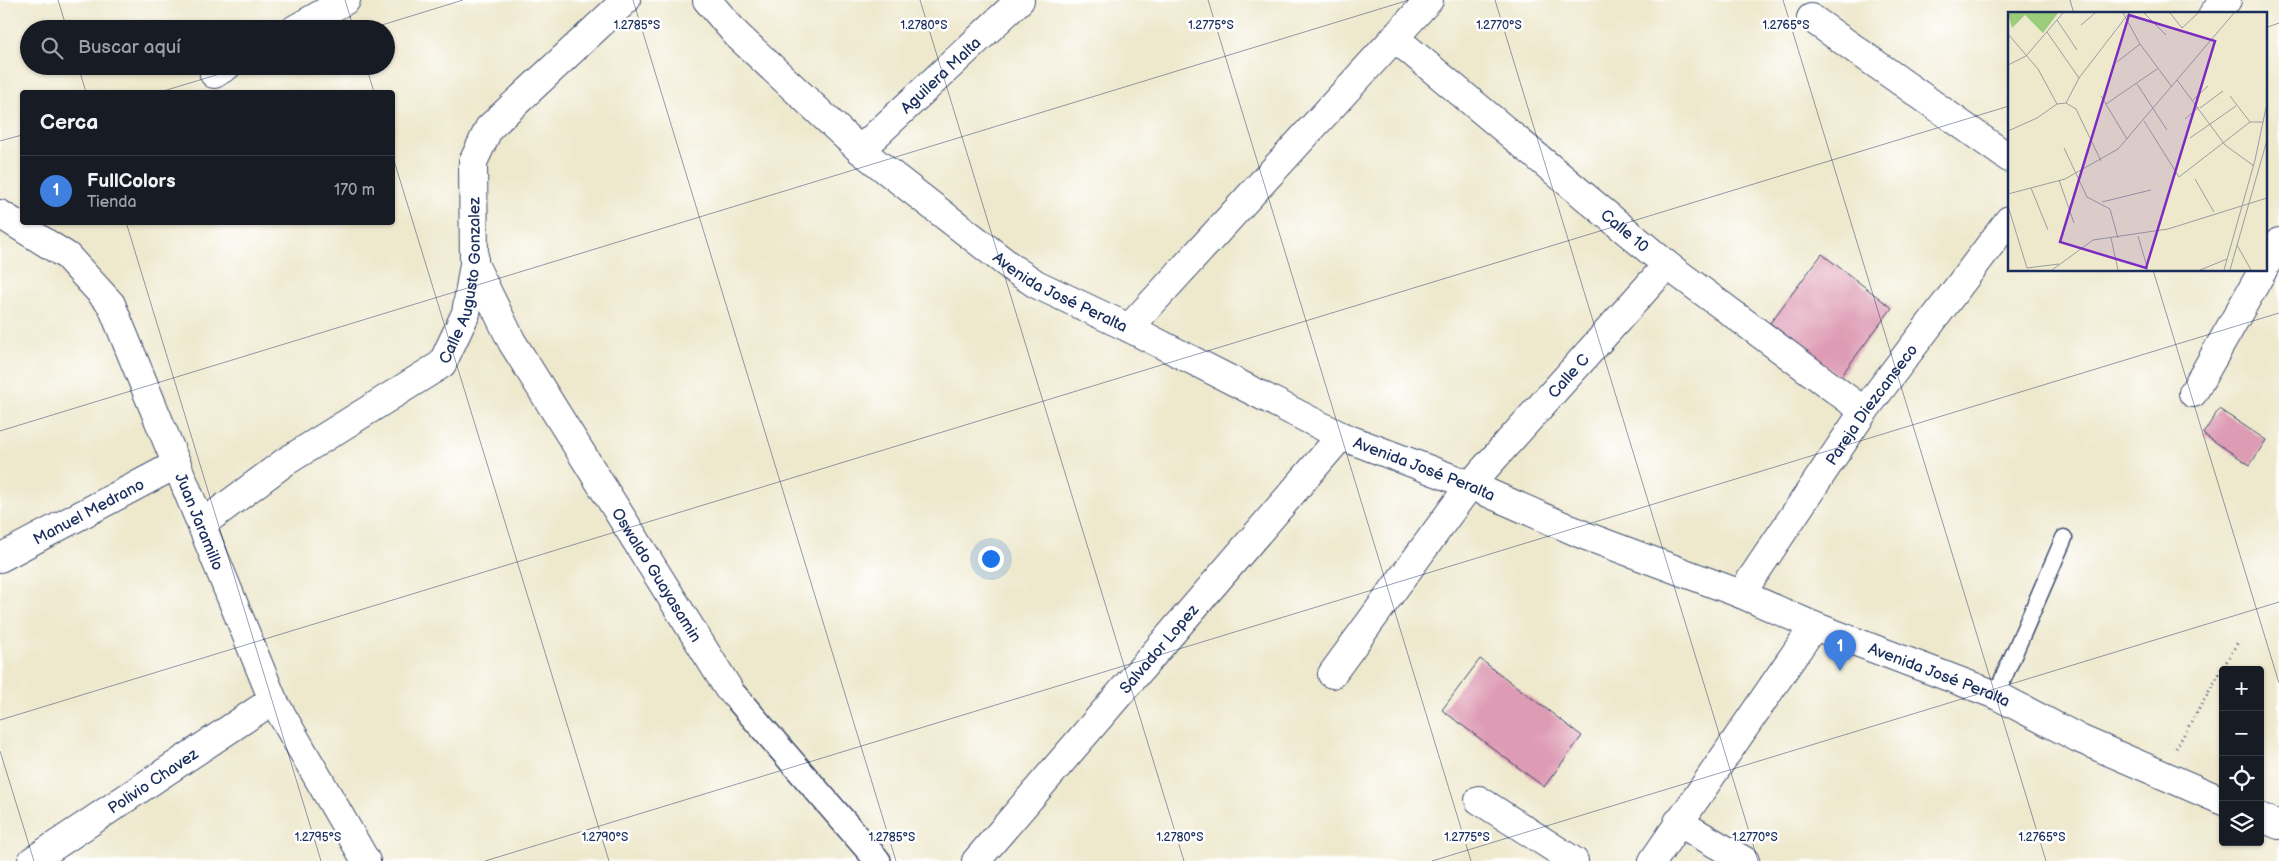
<!DOCTYPE html>
<html lang="es">
<head>
<meta charset="utf-8">
<style>
  :root { --surface:#171b24; --page:#20242c; --text:#f1f3f6; --muted:#9ea1a6; --line:#363941; --accent:#0f766e }
  body { margin:0; font-family:"Balsamiq Sans",sans-serif; background:var(--page); color:var(--text) }
  .controls { position:absolute; right:15px; bottom:15px; display:grid; overflow:hidden; border-radius:5px; box-shadow:0 1px 4px #0004 }
  .controls button { width:45px; height:45px; display:grid; place-items:center; padding:0; border:0; border-bottom:1px solid var(--line); background:var(--surface); color:var(--text); font:25px sans-serif }
  .you { position:absolute; left:990px; top:558px; width:18px; height:18px; margin:-12px; border:4px solid #fff; border-radius:50%; background:#1a73e8; box-shadow:0 0 0 8px #1a73e833 }
  .badge { display:grid; place-items:center; width:32px; height:32px; border-radius:50%; background:var(--accent); color:#fff; font-size:16px; font-weight:700 }
  .pin { position:absolute; translate:-50% -41px; filter:drop-shadow(0 1px 2px #0008) }
  .pin::after { content:''; position:absolute; top:26px; width:18px; height:15px; background:inherit; clip-path:polygon(0 0,100% 0,50% 100%) }
  .list { margin:0; padding:0; list-style:none }
  h2 { display:flex; justify-content:space-between; align-items:center; height:65px; margin:0; padding:0 20px; font-size:21px }
  h2 small { font-size:16px; font-weight:400; color:var(--muted) }
  .list li { display:grid; grid-template-columns:32px 1fr auto; gap:15px; align-items:center; box-sizing:border-box; height:70px; padding:0 20px; border-top:1px solid var(--line) }
  .list b { display:block; font-size:19px; white-space:nowrap }
  .list p { margin:0; font-size:16px; white-space:nowrap; color:var(--muted) }
  .list em { font-size:16px; font-style:normal; color:var(--muted) }
  .icon { flex:none; width:28px; height:28px; fill:none; stroke:currentColor; stroke-width:2; stroke-linecap:round; stroke-linejoin:round }
  .map { position:relative; flex:none; width:2279px; height:861px; overflow:hidden }
  .search { position:absolute; background:var(--surface); box-shadow:0 1px 4px #0004; left:20px; top:20px; width:375px; height:55px; display:flex; align-items:center; gap:12px; box-sizing:border-box; padding:0 18px; border-radius:28px; color:var(--muted); font-size:19px }
  .panel { position:absolute; background:var(--surface); box-shadow:0 1px 4px #0004; left:20px; top:90px; width:375px; height:135px; border-radius:5px }
  .map>svg:first-child { display:block }
</style>
</head>
<body>
<div class="map">
<svg width="2279" height="861" viewBox="0 0 2279 861">
  <rect width="100%" height="100%" fill="#fff"/>
  <filter id="ink" filterUnits="userSpaceOnUse"><feTurbulence type="fractalNoise" baseFrequency=".02" numOctaves="2"/><feDisplacementMap in="SourceGraphic" scale="10" xChannelSelector="R" yChannelSelector="G"/><feConvolveMatrix kernelMatrix="1 2 1 2 8 2 1 2 1" color-interpolation-filters="sRGB"/></filter>
  <filter id="wash" filterUnits="userSpaceOnUse"><feTurbulence type="fractalNoise" baseFrequency=".0096" numOctaves="4" result="noise"/><feDisplacementMap in="SourceGraphic" scale="20" xChannelSelector="R" yChannelSelector="G"/><feGaussianBlur stdDeviation="1.12" result="paint"/><feColorMatrix in="noise" values="0 0 0 0 0 0 0 0 0 0 0 0 0 0 0 0 0 1.4 0 .05"/><feComposite in="paint" operator="in"/></filter>
  <g filter="url(#wash)">
    <rect width="100%" height="100%" fill="#eee8cc"/>
    <g id="blocks">
      <g fill="#de9cb4">
        <polygon points="1822,254 1892,308 1840,377 1770,323"/>
        <polygon points="2219,409 2266,440 2250,465 2203,434"/>
        <polygon points="1480,659 1582,736 1544,787 1442,710"/>
      </g>
    </g>
  </g>
  <g filter="url(#ink)">
    <use href="#blocks" fill-opacity="0" stroke="#3b4b6e" stroke-width="1"/>
    <g fill="none" stroke-linecap="round" stroke-linejoin="round">
      <g stroke="#3b4b6e" stroke-width="19">
        <polyline id="service" points="1996,695 2064,538"/>
      </g>
      <g stroke="#3b4b6e" stroke-width="28">
        <polyline id="pedestrian" points="728,688 878,861"/>
      </g>
      <g stroke="#3b4b6e" stroke-width="30">
        <g id="minor">
          <polyline points="2213,14 2227,0"/>
          <polyline points="1811,18 2009,158"/>
          <polyline points="295,29 346,0"/>
          <path id="s1" d="M1395,38L1667,265L1864,411"/>
          <polyline points="214,74 227,66"/>
          <path id="s2" d="M860,150L1020,0"/>
          <path id="s3" d="M0,214L67,256L111,304L273,700L366,861"/>
          <path id="s4" d="M474,264L512,342L728,688"/>
          <polyline points="2265,266 2279,242"/>
          <polyline points="1129,328 1429,0"/>
          <polyline points="2193,393 2263,270"/>
          <path id="s5" d="M202,524L285,462L442,364L466,313L474,264L473,162L489,128L626,0"/>
          <path id="s6" d="M0,558L177,464"/>
          <path id="s7" d="M1741,594L1864,411L2009,220"/>
          <path id="s8" d="M1332,674L1470,485L1667,265"/>
          <polyline points="1479,800 1574,861"/>
          <polyline points="1678,822 1745,861"/>
          <path id="s9" d="M32,861L273,700"/>
          <path id="s10" d="M976,861L1341,436"/>
          <polyline points="1653,861 1814,626"/>
        </g>
      </g>
      <g stroke="#3b4b6e" stroke-width="30">
        <g id="trunk">
          <path id="s11" d="M707,0L737,35L860,150L1015,270L1036,284L1129,328L1341,436L1470,485L1586,536L1741,594L1814,626L1996,695L2080,739L2223,801"/>
          <polyline points="2260,817 2279,825"/>
        </g>
      </g>
      <polyline stroke="#3b4b6e" stroke-width="3" stroke-dasharray="1 4" stroke-linecap="butt" points="2176,748 2238,642"/>
      <use href="#service" stroke="#fff" stroke-width="16"/>
      <use href="#pedestrian" stroke="#fff" stroke-width="25"/>
      <use href="#minor" stroke="#fff" stroke-width="28"/>
      <use href="#trunk" stroke="#fff" stroke-width="28"/>
    </g>
  </g>
  <path fill="none" stroke="#1b2f5e" stroke-width="1" stroke-opacity="0.45" d="M58,0L67,29M345,0L354,29M633,0L896,861M920,0L1184,861M1208,0L1471,861M1495,0L1758,861M1783,0L2046,861M2070,0L2074,14M2265,28L2279,23M369,29L463,0M78,66L86,92M366,66L374,92M160,92L246,66M0,141L22,135M392,154L609,861M126,222L321,861M2153,270L2279,683M0,431L1409,0M0,720L2009,106M0,751L34,861M485,861L2279,313M1432,861L2279,602"/>
  <g text-anchor="middle" stroke-width="5" stroke-linejoin="round" paint-order="stroke">
    <g font-size="16" fill="#1b2f5e" stroke="#fff">
      <text dy="6" stroke="none"><textPath href="#s2" startOffset="110">Aguilera Malta</textPath></text>
      <text dy="6" stroke="none"><textPath href="#s1" startOffset="300">Calle 10</textPath></text>
      <text dy="6" stroke="none"><textPath href="#s5" startOffset="376">Calle Augusto Gonzalez</textPath></text>
      <text dy="6" stroke="none"><textPath href="#s11" startOffset="461">Avenida José Peralta</textPath></text>
      <text dy="6" stroke="none"><textPath href="#s8" startOffset="381">Calle C</textPath></text>
      <text dy="6" stroke="none"><textPath href="#s7" startOffset="230">Pareja Diezcanseco</textPath></text>
      <text dy="6" stroke="none"><textPath href="#s11" startOffset="866">Avenida José Peralta</textPath></text>
      <text dy="6" stroke="none"><textPath href="#s6" startOffset="100">Manuel Medrano</textPath></text>
      <text dy="6" stroke="none"><textPath href="#s3" startOffset="379">Juan Jaramillo</textPath></text>
      <text dy="6" stroke="none"><textPath href="#s4" startOffset="361">Oswaldo Guayasamin</textPath></text>
      <text dy="6" stroke="none"><textPath href="#s10" startOffset="280">Salvador Lopez</textPath></text>
      <text dy="6" stroke="none"><textPath href="#s11" startOffset="1421">Avenida José Peralta</textPath></text>
      <text dy="6" stroke="none"><textPath href="#s9" startOffset="145">Polivio Chavez</textPath></text>
    </g>
  </g>
  <g transform="translate(2008 12)">
    <rect width="259" height="259" fill="#eee8cc"/>
    <path d="M0,1H50L35,21L17,3L4,16Z" fill="#9acc7c"/>
    <path fill="none" stroke="#9a9ea0" stroke-width="1" d="M115,1L132,32L164,75M136,1L158,23M162,1L174,16L190,1M49,8L69,38M73,13L87,1M39,20L71,66M0,22L30,57L49,92M109,50L132,32M0,53L18,44L55,1M169,68L217,133L246,154M129,72L159,118M93,84L119,127M222,84L242,110H255M185,88L200,74M58,91L71,66L121,1M98,92L149,57M192,96L215,79M177,107L191,95M136,109L171,165L242,110M0,119L29,106L49,92L58,91L68,97L93,149M182,126L228,94M56,136L79,185L102,197L110,226M187,167L206,200M51,168L66,211M23,176L40,218M0,182L57,167L110,137L226,1M94,190L143,178M0,194L19,256L51,252M130,224L140,258M103,226L110,258M229,233L243,258M44,258L85,228L160,217L259,186M192,258L219,247M216,258L247,148L259,91M222,258L259,128"/>
    <path fill="#7b2cbf" fill-opacity="0.15" stroke="#7b2cbf" stroke-width="2.5" d="M121,3L207,29L138,256L52,230Z"/>
    <rect width="259" height="259" fill="none" stroke="#1b2f5e" stroke-width="2.5"/>
  </g>
  <g font-size="12" text-anchor="middle" fill="#1b2f5e" stroke="#fff" stroke-width="5" stroke-linejoin="round" paint-order="stroke">
    <text x="637" y="29">1.2785°S</text>
    <text x="924" y="29">1.2780°S</text>
    <text x="1211" y="29">1.2775°S</text>
    <text x="1499" y="29">1.2770°S</text>
    <text x="1786" y="29">1.2765°S</text>
    <text x="318" y="841">1.2795°S</text>
    <text x="605" y="841">1.2790°S</text>
    <text x="892" y="841">1.2785°S</text>
    <text x="1180" y="841">1.2780°S</text>
    <text x="1467" y="841">1.2775°S</text>
    <text x="1755" y="841">1.2770°S</text>
    <text x="2042" y="841">1.2765°S</text>
  </g>
</svg>
<div class="controls">
<button>+</button>
<button>−</button>
<button><svg class="icon" aria-label="locate" viewBox="0 0 24 24"><circle cx="12" cy="12" r="6"/><path d="M12 2v4M12 18v4M2 12h4M18 12h4"/></svg></button>
<button><svg class="icon" aria-label="layers" viewBox="0 0 24 24"><path d="M12 4l9 5-9 5-9-5zM3 14l9 5 9-5"/></svg></button>
</div>
<div class="you"></div>
<div class="pin badge" style="left:1840px;top:671px;background:#3f7fe0">1</div>
<div class="search"><svg class="icon" aria-label="search" viewBox="0 0 24 24"><circle cx="10" cy="10" r="6"/><path d="M15 15l6 6"/></svg>Buscar aquí</div>
<section class="panel">
<h2>Cerca<small></small></h2>
<ul class="list">
<li><span class="badge" style="background:#3f7fe0">1</span><div><b>FullColors</b><p>Tienda</p></div><em>170 m</em></li>
</ul>
</section>
</div>
</body>
</html>
